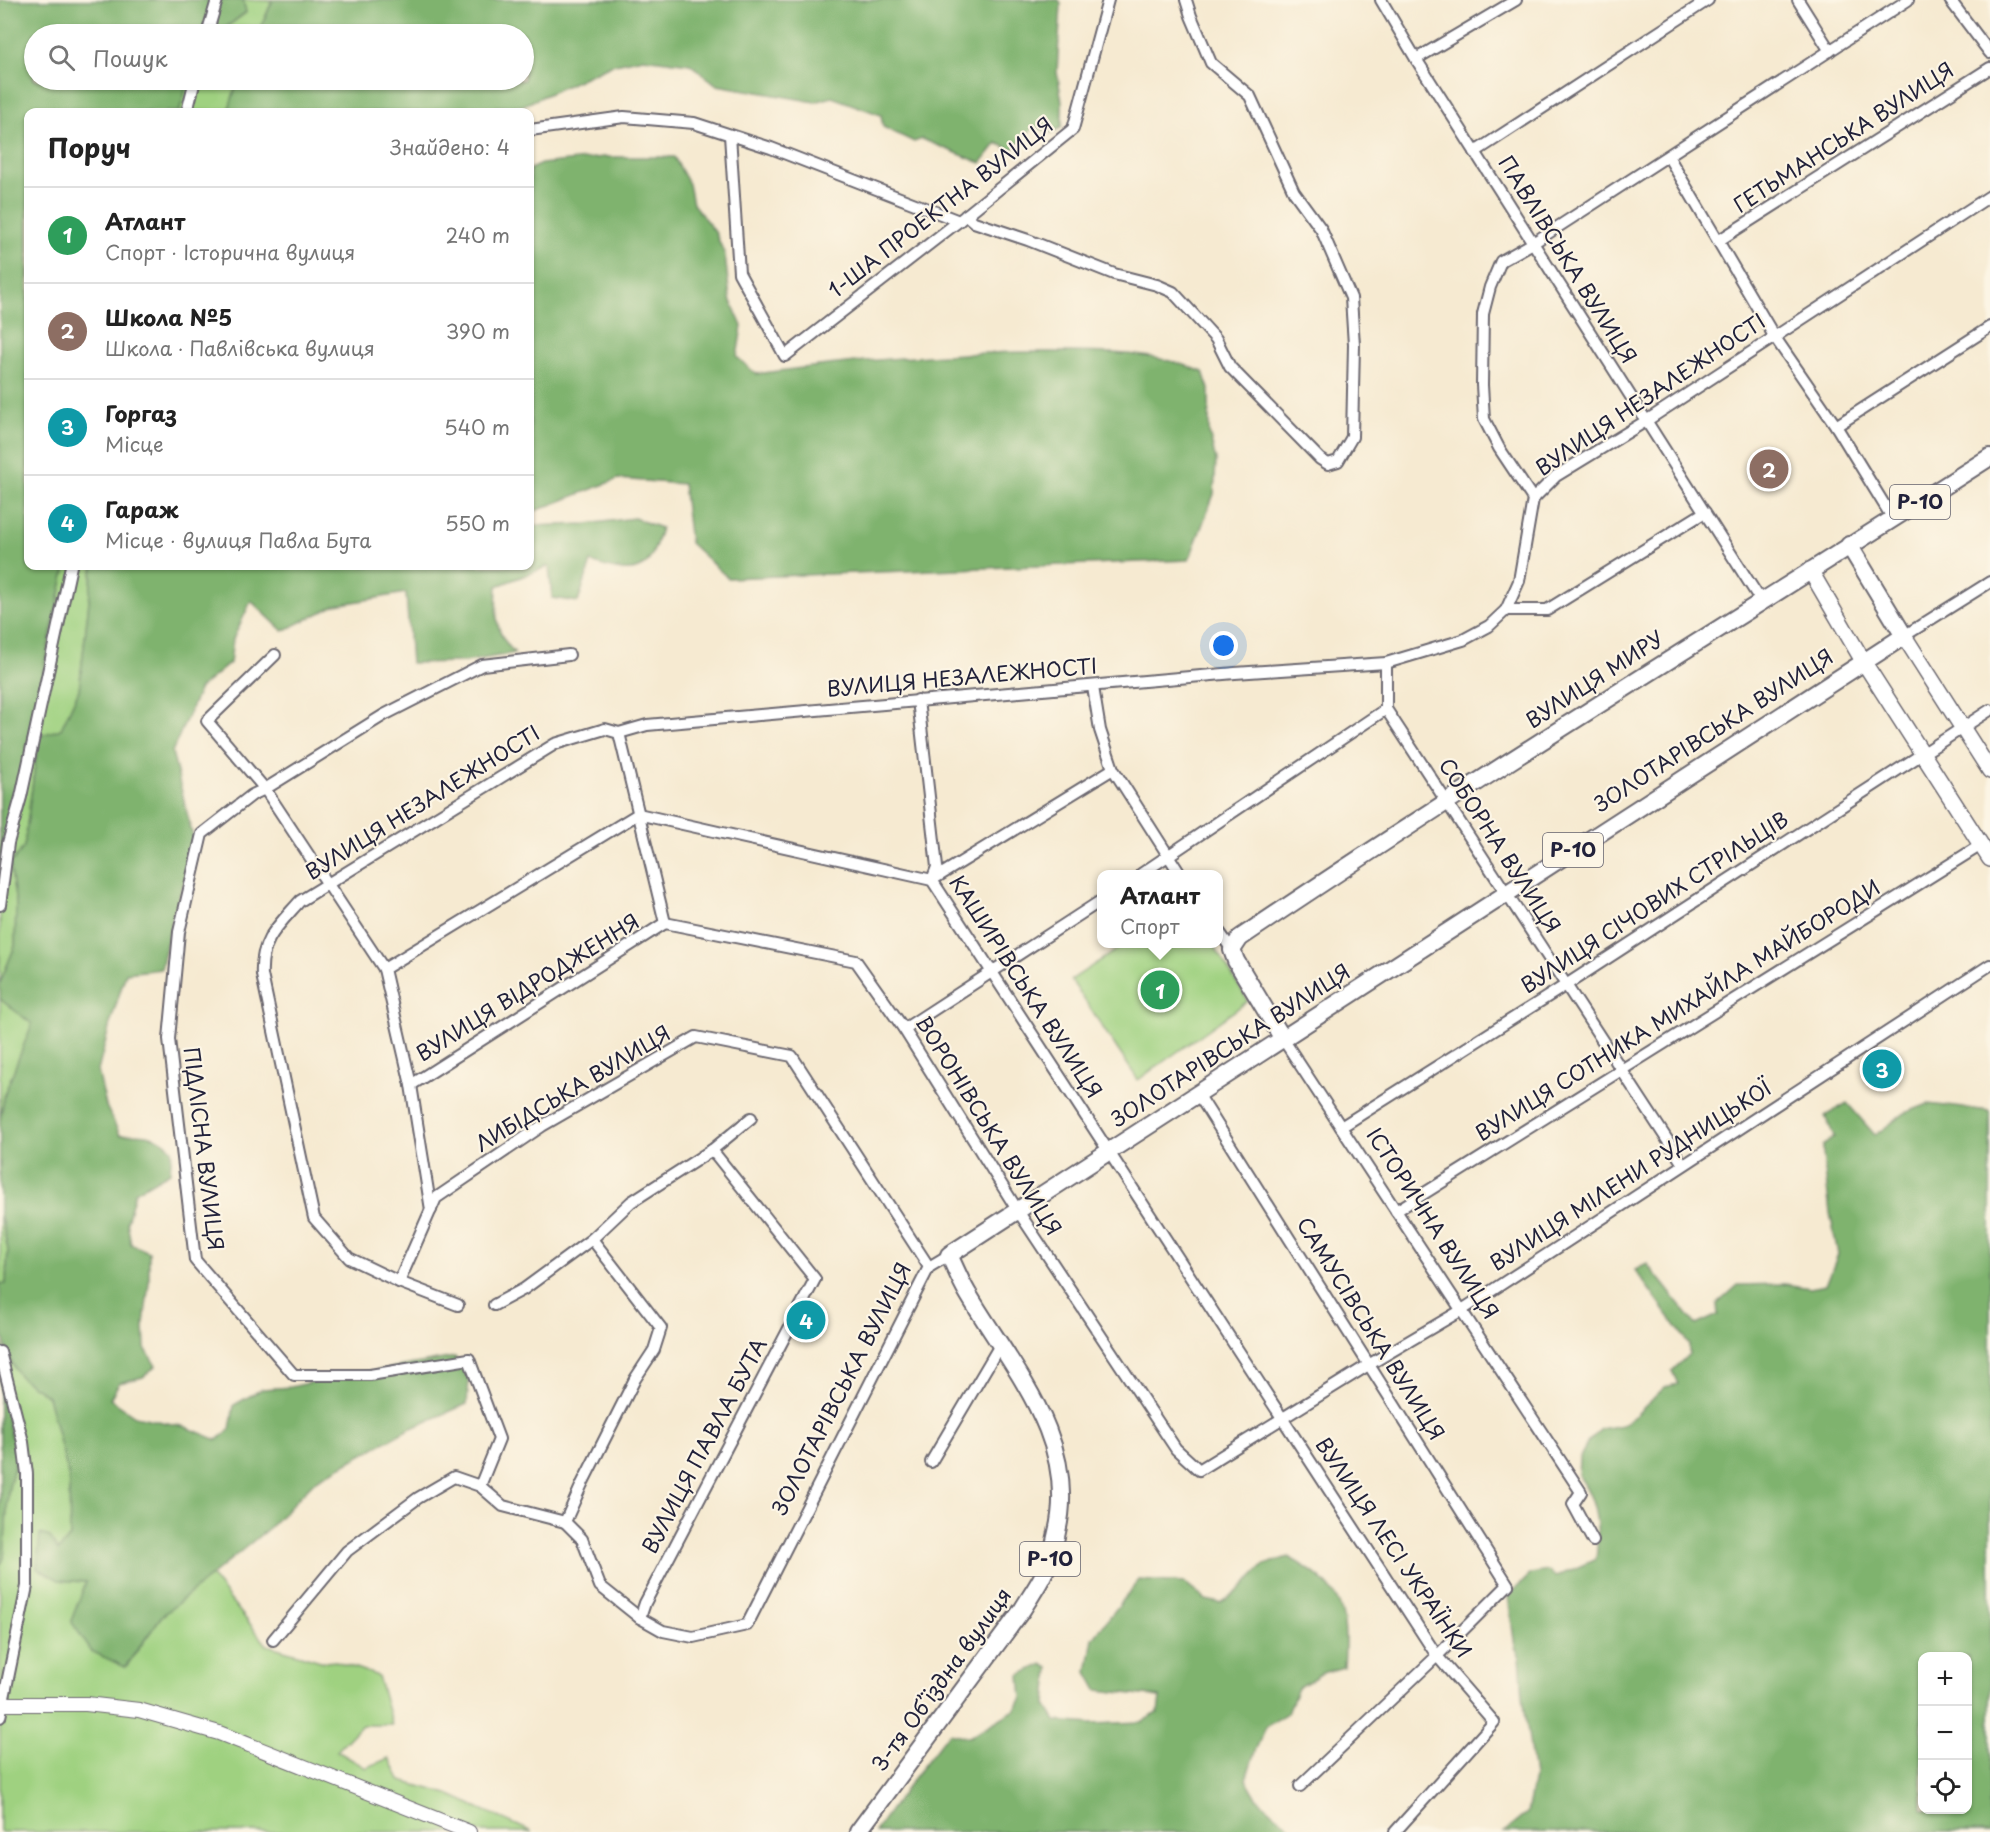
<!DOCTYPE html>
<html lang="uk">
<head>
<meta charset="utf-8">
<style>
  :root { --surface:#fff; --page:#f6f6f6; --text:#222; --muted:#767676; --line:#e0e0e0; --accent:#b5179e }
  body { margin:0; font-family:"Playpen Sans",sans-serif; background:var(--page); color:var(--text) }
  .controls { position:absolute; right:18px; bottom:18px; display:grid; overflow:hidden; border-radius:12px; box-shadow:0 2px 4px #0004 }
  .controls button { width:54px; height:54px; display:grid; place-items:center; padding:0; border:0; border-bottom:2px solid var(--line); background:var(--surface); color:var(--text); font:30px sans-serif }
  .you { position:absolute; left:1224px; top:646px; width:21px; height:21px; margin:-15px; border:4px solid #fff; border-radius:50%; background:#1a73e8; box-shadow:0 0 0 9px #1a73e833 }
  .badge { display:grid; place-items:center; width:39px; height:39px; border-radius:50%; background:var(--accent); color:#fff; font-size:20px; font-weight:700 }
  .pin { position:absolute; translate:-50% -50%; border:3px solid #fff; box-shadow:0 2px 6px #0006 }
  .popup { position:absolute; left:1097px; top:870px; width:126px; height:78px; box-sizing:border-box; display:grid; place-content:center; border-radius:12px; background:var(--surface); filter:drop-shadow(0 2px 4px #0005); font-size:20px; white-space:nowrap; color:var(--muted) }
  .popup b { font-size:22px; color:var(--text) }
  .popup::after { content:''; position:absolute; left:50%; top:100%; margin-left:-12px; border:12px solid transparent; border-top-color:var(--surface) }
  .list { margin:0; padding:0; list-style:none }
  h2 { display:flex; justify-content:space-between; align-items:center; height:78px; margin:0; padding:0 24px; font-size:26px }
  h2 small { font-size:20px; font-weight:400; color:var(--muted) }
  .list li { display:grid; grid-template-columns:39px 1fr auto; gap:18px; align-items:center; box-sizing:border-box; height:96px; padding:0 24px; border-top:2px solid var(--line) }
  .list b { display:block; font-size:22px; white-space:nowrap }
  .list p { margin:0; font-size:20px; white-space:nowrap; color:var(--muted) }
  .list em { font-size:20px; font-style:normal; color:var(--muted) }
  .icon { flex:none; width:33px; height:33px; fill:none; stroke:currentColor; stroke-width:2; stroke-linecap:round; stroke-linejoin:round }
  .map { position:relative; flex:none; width:1990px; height:1832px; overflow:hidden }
  .search { position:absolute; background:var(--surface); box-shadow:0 2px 4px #0004; left:24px; top:24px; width:510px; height:66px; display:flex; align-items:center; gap:15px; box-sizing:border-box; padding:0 21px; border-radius:33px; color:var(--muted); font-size:22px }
  .panel { position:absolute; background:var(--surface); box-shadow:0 2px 4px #0004; left:24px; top:108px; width:510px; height:462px; border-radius:12px }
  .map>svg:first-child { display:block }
</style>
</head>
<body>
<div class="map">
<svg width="1990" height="1832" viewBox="0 0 1990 1832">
  <rect width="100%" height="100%" fill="#fcf5e5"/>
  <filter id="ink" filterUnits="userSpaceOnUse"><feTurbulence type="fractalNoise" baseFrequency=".0167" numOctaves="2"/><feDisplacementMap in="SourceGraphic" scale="12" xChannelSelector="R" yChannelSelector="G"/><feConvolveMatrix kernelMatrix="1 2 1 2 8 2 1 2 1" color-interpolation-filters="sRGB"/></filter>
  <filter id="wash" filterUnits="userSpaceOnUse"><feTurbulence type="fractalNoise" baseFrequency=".008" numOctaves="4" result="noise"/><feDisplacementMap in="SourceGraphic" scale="24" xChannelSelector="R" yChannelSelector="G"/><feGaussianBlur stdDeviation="1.35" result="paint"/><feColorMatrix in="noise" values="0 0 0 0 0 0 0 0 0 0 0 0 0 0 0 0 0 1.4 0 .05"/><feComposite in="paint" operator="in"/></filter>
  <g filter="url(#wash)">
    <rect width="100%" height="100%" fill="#f6ead1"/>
    <g fill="#9fd180" stroke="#607a5e" stroke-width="1.5">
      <polygon points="243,0 272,1 258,34 217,34 246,13"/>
      <polygon points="188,80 238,80 228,112 179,112"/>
      <polygon points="66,566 93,566 79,690 61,729 39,736 24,847 10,864 16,904 15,946 0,983 0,897 33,715"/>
      <polygon points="1125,944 1213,944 1248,1001 1138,1080 1071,980"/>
      <polygon points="0,999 33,1024 5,1093 0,1120"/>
      <polygon points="0,1212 8,1250 6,1285 0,1284"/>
      <polygon points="0,1336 3,1346 19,1375 48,1396 69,1477 70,1537 58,1551 59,1580 87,1582 126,1667 161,1617 211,1576 267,1645 324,1662 336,1661 378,1676 392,1725 362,1725 337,1751 366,1768 389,1758 401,1781 448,1794 532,1832 0,1832 0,1566 4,1558 8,1492 16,1457 0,1389"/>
    </g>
    <g fill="#7fb36e" stroke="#506a54" stroke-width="1.5" fill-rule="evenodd">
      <polygon points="0,0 243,0 246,12 217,34 34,34 34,80 188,80 179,112 28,112 28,566 66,566 33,715 0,897"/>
      <polygon points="269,0 1059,0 1061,4 1057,72 1062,102 1062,127 1052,133 1034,127 1012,150 997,143 981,163 922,139 914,142 883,127 881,115 832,97 815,102 717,85 690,64 643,58 611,65 522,106 497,107 488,112 228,112 238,80 524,80 524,34 258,34 272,2"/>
      <path d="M604,157H674L689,184L693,204L715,232L725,255L730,299L742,326L737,357L756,374C856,360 958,351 1060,352C1108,352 1157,352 1203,372L1209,389V433L1216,460L1214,494L1189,560L728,578L690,543L683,484L618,479L530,513V169L541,164Z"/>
      <path d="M634,518L661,528C658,538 655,551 649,560C636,578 608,568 591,562L578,602L552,598L549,566L497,586C496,614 493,632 515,653L465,662L411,663L406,593L336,605L283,631L251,601L233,639L230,663L200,688L172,752L193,837L186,876L173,915L161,969L126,973L110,1024L98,1071L106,1106L120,1135C141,1133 157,1133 172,1149L170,1172L135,1192L127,1222L131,1244L149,1252V1282L144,1324L145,1348L156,1366L143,1377L119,1383L110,1399L135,1416L186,1427L217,1440L230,1429L234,1405L262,1389L291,1387L326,1379L455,1357L469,1380L467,1404L407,1430L316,1480L269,1528L161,1617L125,1667L91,1651L71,1621L86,1582L59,1580L37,1568L40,1534L50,1537L58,1551L70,1537L69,1477L48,1396C39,1389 25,1383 18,1374C0,1346 0,1317 0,1284H6L8,1250L0,1212V1120L5,1093L32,1024L0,999V983L15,946L16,904L10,864L24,847L39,736L61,729L79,690L93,566H530V526L587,524Z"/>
      <path d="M1847,1103L1875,1135L1905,1113L1928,1104L1990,1111V1832H1504L1527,1813L1534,1777L1523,1696L1520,1657L1515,1647L1508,1596L1531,1574L1548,1571L1556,1577L1596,1559C1600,1529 1597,1499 1578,1475L1579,1459L1588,1442L1601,1429L1622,1425L1636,1415L1665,1387L1678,1384L1672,1371L1689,1354V1344L1635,1270L1647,1264L1696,1325L1718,1315L1717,1304L1738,1285L1785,1284L1810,1288L1826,1285L1838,1254L1830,1213L1823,1153V1146L1834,1137L1825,1116ZM1968,1656V1810H1922V1656Z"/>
      <polygon points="0,1389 16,1457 8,1492 4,1558 0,1566"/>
      <path d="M1288,1557C1342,1586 1348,1608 1344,1667L1322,1673L1298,1688L1288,1712L1266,1727L1255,1751L1246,1779L1257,1798L1295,1832H875L911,1781L949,1733L969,1737L1015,1710L1022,1698L1020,1675L1042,1664L1049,1668L1046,1705L1056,1721L1092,1724L1141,1722L1158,1713L1160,1697L1097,1690L1087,1672L1093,1638L1139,1580L1184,1583L1206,1600L1220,1603L1237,1592L1264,1565Z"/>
    </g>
  </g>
  <g filter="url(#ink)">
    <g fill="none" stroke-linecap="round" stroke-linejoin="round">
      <g stroke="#6c6870" stroke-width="14">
        <g id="minor">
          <polyline points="1381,0 1416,59 1761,601"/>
          <polyline points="1798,0 1830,51"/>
          <polyline points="1950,0 1990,53"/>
          <polyline points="207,34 217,0"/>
          <polyline points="1416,59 1516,0"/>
          <polyline points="187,112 195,80"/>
          <polyline points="530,130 624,117 694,123 771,148 959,221"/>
          <polyline points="730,135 739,273 785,356 959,221 1073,129 1108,0"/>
          <polyline points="1475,152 1708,0"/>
          <polyline points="1668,156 1774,336 1836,426 1893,519"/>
          <polyline points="966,215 974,222 1028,240 1114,274 1157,285 1173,292 1216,339 1230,367 1320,459 1328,464 1338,461 1352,437 1354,345 1351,298 1321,229 1294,192 1250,96 1211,63 1191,16 1186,0"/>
          <polyline points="1718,241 1990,68"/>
          <polyline points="1836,426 1990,327"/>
          <polyline points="1533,499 1499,448 1484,419 1482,385 1483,314 1490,287 1501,261 1533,243 1908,0"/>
          <polyline points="1506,610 1547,610 1705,512"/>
          <polyline points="1904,636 1990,582"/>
          <polyline points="275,655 207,721 265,789 384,969"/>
          <polyline points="1386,663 1386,709 1683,1164"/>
          <polyline points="1093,687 1100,730 1113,769 1180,874"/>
          <polyline points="918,700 937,867 932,880 1437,1656 1494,1722 1395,1832"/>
          <polyline points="619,733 665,923"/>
          <polyline points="1141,874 1386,709"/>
          <polyline points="0,905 8,843 21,797 71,566"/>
          <polyline points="665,923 856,961 904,1029 1018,1211 1176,1449 1199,1470 1370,1364 1462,1310 1990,965"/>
          <polyline points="1218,930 1232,950"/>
          <polyline points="904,1029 1102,900"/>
          <polyline points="1283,1039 1581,1492 1573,1504 1593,1541"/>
          <polyline points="411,1085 665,923"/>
          <polyline points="1198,1094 1508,1585 1437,1656 1300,1786"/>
          <polyline points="1341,1127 1566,985 1990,710"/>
          <polyline points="431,1210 411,1085 384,969 638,814 932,880 1113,769"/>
          <polyline points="1396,1211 1981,845"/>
          <polyline points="592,1239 661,1328 654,1350 635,1379 582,1484 565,1522 582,1539 600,1586 640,1618 663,1631 693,1637 747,1625 929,1267 949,1255"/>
          <polyline points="399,1282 436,1198 542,1126 696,1037 792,1056 929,1267"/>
          <path d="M458,1305L399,1282L349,1258L314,1218L262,975C260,940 278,926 300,901L555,744L605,729L619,733L647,725L1235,673L1386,663L1463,640L1489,626L1506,610L1519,581L1533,499L1556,476L1646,421L1990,196"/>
          <polyline points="494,1305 524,1289 592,1239 631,1202 712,1150 751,1118"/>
          <polyline points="0,1352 23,1442 27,1474 27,1586 0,1717"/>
          <polyline points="931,1462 1000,1345"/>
          <polyline points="480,1486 499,1439 469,1359 370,1375 294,1375 195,1260 169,1039 179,932 202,834 252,795 265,789 384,715 482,665 569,655"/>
          <polyline points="640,1618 645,1603 815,1279 712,1150"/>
          <polyline points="273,1640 347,1551 418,1498 454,1477 480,1486 503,1506 565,1522"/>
        </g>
      </g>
      <g stroke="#6c6870" stroke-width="16">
        <polyline id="tertiary" points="0,1704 86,1704 139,1710 219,1733 469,1832"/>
      </g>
      <g stroke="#6c6870" stroke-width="18">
        <g id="secondary">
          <polyline points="1810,570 1863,661 1990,859"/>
          <polyline points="1904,636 1990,771"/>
        </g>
      </g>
      <g stroke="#6c6870" stroke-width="20">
        <g id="primary">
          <path d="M1283,1039L1236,961L1232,950L1240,938C1486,772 1740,617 1990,457"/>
          <path d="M858,1832L1022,1610C1028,1600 1035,1590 1041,1579C1049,1565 1054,1548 1057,1532C1079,1439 1010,1366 967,1292C960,1280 955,1267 949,1255L1904,636L1849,545"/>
        </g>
      </g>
      <use href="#minor" stroke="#fff" stroke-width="10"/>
      <use href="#tertiary" stroke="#fff" stroke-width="14"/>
      <use href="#secondary" stroke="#fff" stroke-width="15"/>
      <use href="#primary" stroke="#fff" stroke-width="16"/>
    </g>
  </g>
  <g text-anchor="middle" stroke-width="4.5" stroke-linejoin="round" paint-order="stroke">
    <g fill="#fcf5e5" stroke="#63616e" stroke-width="1.5">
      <rect x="1890" y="485" width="60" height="34" rx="4.5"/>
      <rect x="1543" y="833" width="60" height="34" rx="4.5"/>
      <rect x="1020" y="1542" width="60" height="34" rx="4.5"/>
    </g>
    <g font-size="20" font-weight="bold" fill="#22223b">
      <text x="1920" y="509">Р-10</text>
      <text x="1573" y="857">Р-10</text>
      <text x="1050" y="1566">Р-10</text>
    </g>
    <g font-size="21" fill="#22223b" stroke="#fcf5e5">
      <text transform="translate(1844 138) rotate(-33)" y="7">ГЕТЬМАНСЬКА ВУЛИЦЯ</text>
      <text transform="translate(941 208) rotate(-38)" y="7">1-ША ПРОЕКТНА ВУЛИЦЯ</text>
      <text transform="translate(1567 260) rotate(58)" y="7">ПАВЛІВСЬКА ВУЛИЦЯ</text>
      <text transform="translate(1651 395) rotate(-34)" y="7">ВУЛИЦЯ НЕЗАЛЕЖНОСТІ</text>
      <text transform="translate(962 678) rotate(-5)" y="7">ВУЛИЦЯ НЕЗАЛЕЖНОСТІ</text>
      <text transform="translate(1595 680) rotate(-33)" y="7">ВУЛИЦЯ МИРУ</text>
      <text transform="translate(1714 731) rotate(-33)" y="7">ЗОЛОТАРІВСЬКА ВУЛИЦЯ</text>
      <text transform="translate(423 803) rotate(-32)" y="7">ВУЛИЦЯ НЕЗАЛЕЖНОСТІ</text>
      <text transform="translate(1499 846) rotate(57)" y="7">СОБОРНА ВУЛИЦЯ</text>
      <text transform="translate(1655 903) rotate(-33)" y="7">ВУЛИЦЯ СІЧОВИХ СТРІЛЬЦІВ</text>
      <text transform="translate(1025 987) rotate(57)" y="7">КАШИРІВСЬКА ВУЛИЦЯ</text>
      <text transform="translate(528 988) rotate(-32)" y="7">ВУЛИЦЯ ВІДРОДЖЕННЯ</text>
      <text transform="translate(1678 1011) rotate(-32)" y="7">ВУЛИЦЯ СОТНИКА МИХАЙЛА МАЙБОРОДИ</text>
      <text transform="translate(1231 1046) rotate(-33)" y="7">ЗОЛОТАРІВСЬКА ВУЛИЦЯ</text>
      <text transform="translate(573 1089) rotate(-31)" y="7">ЛИБІДСЬКА ВУЛИЦЯ</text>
      <text transform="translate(988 1126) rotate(58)" y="7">ВОРОНІВСЬКА ВУЛИЦЯ</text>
      <text transform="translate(203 1149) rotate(83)" y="7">ПІДЛІСНА ВУЛИЦЯ</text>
      <text transform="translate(1631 1176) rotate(-33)" y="7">ВУЛИЦЯ МІЛЕНИ РУДНИЦЬКОЇ</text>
      <text transform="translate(1432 1224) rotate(57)" y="7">ІСТОРИЧНА ВУЛИЦЯ</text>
      <text transform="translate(1370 1329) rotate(58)" y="7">САМУСІВСЬКА ВУЛИЦЯ</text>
      <text transform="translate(842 1389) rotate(-63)" y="7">ЗОЛОТАРІВСЬКА ВУЛИЦЯ</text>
      <text transform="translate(705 1446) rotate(-62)" y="7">ВУЛИЦЯ ПАВЛА БУТА</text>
      <text transform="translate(1393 1548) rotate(56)" y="7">ВУЛИЦЯ ЛЕСІ УКРАЇНКИ</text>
      <text transform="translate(942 1680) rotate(-54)" y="7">3-тя Обʼїздна вулиця</text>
    </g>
  </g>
</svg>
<div class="controls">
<button>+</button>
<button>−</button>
<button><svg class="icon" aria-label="locate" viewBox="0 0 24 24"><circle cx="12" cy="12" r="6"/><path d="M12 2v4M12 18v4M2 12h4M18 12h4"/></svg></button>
</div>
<div class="you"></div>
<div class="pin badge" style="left:1160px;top:990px;background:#2e9e5b">1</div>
<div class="popup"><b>Атлант</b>Спорт</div>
<div class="pin badge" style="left:1769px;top:469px;background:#8d6e63">2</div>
<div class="pin badge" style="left:1882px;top:1069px;background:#0f9aa8">3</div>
<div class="pin badge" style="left:806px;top:1320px;background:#0f9aa8">4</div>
<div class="search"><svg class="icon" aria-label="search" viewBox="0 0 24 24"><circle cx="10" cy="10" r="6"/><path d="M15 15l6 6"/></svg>Пошук</div>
<section class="panel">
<h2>Поруч<small>Знайдено: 4</small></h2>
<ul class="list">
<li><span class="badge" style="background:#2e9e5b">1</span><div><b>Атлант</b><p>Спорт · Історична вулиця</p></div><em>240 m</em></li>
<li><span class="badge" style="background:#8d6e63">2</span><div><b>Школа №5</b><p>Школа · Павлівська вулиця</p></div><em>390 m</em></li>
<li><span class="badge" style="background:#0f9aa8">3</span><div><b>Горгаз</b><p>Місце</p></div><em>540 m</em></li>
<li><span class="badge" style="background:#0f9aa8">4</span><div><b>Гараж</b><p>Місце · вулиця Павла Бута</p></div><em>550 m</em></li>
</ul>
</section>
</div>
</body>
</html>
